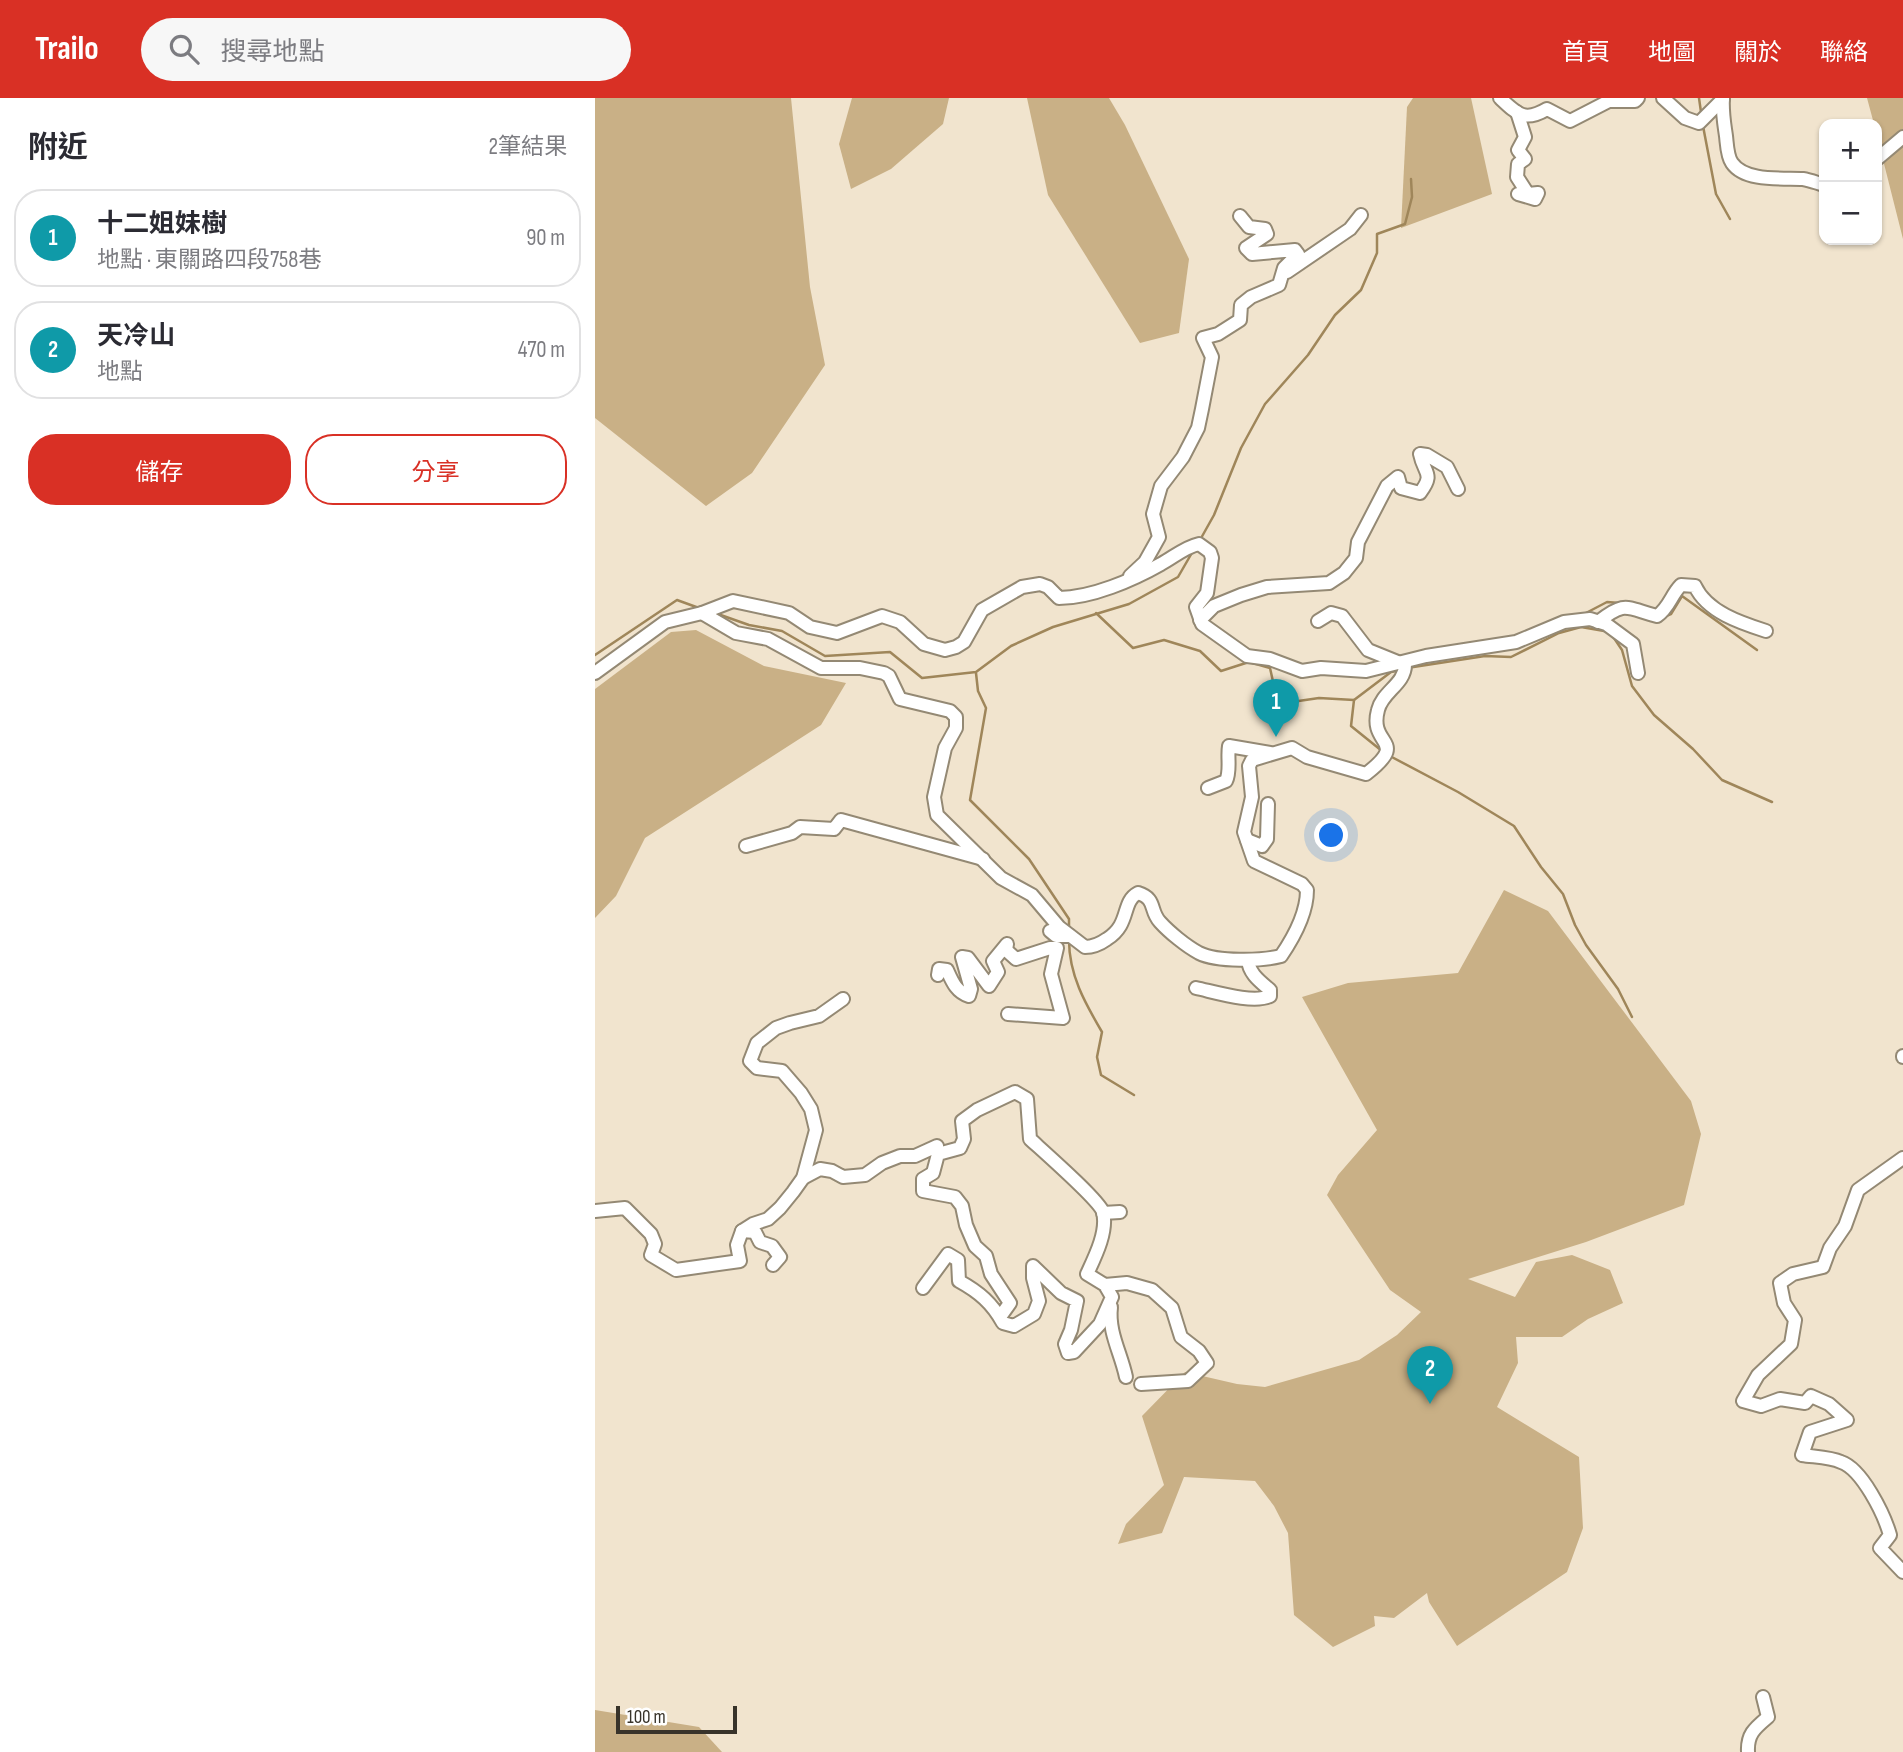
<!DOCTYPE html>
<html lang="zh-TW">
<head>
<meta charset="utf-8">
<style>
  :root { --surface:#fff; --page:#f7f7f7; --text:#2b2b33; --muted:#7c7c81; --line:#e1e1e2; --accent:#d93025 }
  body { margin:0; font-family:"Sofia Sans Condensed","Noto Sans TC",sans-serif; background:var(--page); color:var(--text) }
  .controls { position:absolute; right:21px; top:21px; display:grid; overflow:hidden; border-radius:14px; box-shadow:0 2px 5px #0004 }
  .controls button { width:63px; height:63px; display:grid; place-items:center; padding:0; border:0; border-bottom:2px solid var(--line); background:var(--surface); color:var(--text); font:35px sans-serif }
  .scale { position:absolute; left:21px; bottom:18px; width:121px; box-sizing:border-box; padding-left:7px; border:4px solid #38332a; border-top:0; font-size:19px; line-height:24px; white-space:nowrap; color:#38332a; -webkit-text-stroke:5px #fff; paint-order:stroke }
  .you { position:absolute; left:737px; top:738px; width:24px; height:24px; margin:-18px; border:5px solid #fff; border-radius:50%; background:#1a73e8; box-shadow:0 0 0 10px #1a73e833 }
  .badge { display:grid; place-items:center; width:46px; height:46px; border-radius:50%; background:var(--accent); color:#fff; font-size:23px; font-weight:700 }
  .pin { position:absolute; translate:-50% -58px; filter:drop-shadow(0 2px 4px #0008) }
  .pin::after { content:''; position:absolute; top:37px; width:24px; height:21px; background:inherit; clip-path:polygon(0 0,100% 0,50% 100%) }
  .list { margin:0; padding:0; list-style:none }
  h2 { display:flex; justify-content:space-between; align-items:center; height:91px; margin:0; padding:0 28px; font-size:30px }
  h2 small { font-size:23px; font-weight:400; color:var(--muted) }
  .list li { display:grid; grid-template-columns:46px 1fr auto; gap:21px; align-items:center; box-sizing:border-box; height:98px; margin:0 14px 14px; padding:0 14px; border:2px solid var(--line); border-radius:28px }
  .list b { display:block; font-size:26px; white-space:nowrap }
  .list p { margin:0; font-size:23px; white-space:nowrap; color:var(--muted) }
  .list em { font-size:23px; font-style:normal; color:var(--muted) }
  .actions { display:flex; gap:14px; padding:21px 28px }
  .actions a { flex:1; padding:16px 0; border:2px solid var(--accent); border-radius:28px; text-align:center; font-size:24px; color:var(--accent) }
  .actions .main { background:var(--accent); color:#fff }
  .icon { flex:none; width:38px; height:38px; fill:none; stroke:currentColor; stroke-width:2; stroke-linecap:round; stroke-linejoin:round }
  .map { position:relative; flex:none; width:1308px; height:1654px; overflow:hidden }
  header { display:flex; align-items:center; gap:42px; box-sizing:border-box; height:98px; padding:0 35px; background:var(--accent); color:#fff }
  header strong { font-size:33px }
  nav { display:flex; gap:38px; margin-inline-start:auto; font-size:24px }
  .search { width:490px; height:63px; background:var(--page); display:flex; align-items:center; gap:18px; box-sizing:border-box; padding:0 24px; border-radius:38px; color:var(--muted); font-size:26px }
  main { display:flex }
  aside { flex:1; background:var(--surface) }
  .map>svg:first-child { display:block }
</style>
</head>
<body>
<header>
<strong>Trailo</strong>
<div class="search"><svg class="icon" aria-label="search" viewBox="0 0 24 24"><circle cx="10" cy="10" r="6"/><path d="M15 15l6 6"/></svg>搜尋地點</div>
<nav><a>首頁</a><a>地圖</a><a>關於</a><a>聯絡</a></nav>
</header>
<main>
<aside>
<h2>附近<small>2筆結果</small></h2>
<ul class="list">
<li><span class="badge" style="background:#0f9aa8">1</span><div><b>十二姐妹樹</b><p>地點 · 東關路四段758巷</p></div><em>90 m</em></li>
<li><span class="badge" style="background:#0f9aa8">2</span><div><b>天冷山</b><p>地點</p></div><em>470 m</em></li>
</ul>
<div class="actions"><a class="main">儲存</a><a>分享</a></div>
</aside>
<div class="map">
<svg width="1308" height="1654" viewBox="0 0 1308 1654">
  <rect width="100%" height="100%" fill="#f1e4ce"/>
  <g fill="#c9b086">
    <polygon points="0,0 196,0 215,189 230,267 157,375 111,408 0,320"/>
    <polygon points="257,0 354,0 348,26 296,71 256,91 244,46"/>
    <polygon points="432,0 514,0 530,27 594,161 584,235 545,245 453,97"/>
    <polygon points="818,0 876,0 897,96 806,130 812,9"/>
    <polygon points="1272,0 1308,0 1308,141 1282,38 1282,26 1279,26"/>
    <polygon points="101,532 169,568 251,585 226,627 50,740 21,798 0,820 0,591 76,534"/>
    <polygon points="909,792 953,813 1096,1003 1106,1036 1089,1107 991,1144 873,1181 920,1199 941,1164 977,1157 1015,1172 1028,1205 993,1221 967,1239 921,1239 923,1265 902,1309 984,1359 988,1430 972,1474 862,1548 834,1504 832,1495 799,1520 779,1518 780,1528 738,1549 699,1517 693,1435 679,1408 660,1383 589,1379 567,1435 523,1446 531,1426 569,1387 547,1318 590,1274 642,1286 670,1289 764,1262 802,1237 826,1214 795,1192 732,1097 743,1077 782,1032 707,899 753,885 863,875"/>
    <polygon points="0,1612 104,1629 127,1654 0,1654"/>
  </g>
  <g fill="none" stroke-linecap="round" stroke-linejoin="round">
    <g stroke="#9f865a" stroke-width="2.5">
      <polyline points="1104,0 1106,14"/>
      <polyline points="1108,28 1121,96 1135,121"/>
      <polyline points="605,442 619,417 646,350 670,306 713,257 740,217 766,192 782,155 782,136 810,126 817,99 816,81"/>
      <polyline points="120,515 154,527 187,533 230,558 295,554 327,580 381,574 416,548 458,529 534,506 583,479 598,453"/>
      <polyline points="501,515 538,550 569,542 605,553 626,573 654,564 675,570 683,606 724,600 759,602 756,628 787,653"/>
      <polyline points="989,516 1012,504 1025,505"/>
      <polyline points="1071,518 1076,516 1087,498 1162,552"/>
      <polyline points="0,557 82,502 104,510"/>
      <polyline points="812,570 890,558 916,559 964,535 986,529 1015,534 1027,552 1037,588 1059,617 1098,651 1127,682 1177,704"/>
      <polyline points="381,575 383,593 391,610 375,702 434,761 474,821 474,832"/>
      <polyline points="759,602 796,574 806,572"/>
      <polyline points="793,657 863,694 919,728 946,769 968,796 980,827 991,847 1023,891 1037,919"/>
      <path d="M474,842C474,877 490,905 507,934L502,959L506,977L539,997"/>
    </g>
    <g stroke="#948974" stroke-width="16">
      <g id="minor">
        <path d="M905,0C923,17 930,24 952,11L975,23L1014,3H1040L1043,0"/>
        <polyline points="1068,0 1090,20 1104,25 1128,1"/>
        <path d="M1128,0C1127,14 1129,24 1131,38C1132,46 1132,58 1137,65C1150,84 1187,80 1208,81C1215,82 1222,85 1229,87"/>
        <polyline points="922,14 930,39 923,52 930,61 923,66 922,79 933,96 943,95 940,101 923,96"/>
        <polyline points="1282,61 1308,39"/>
        <polyline points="692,174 755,131 766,117"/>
        <polyline points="535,478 550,464 564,439 558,416 566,388 588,359 603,330 607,311 617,259 608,240 623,236 645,222 646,207 656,199 684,187 689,170 703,156 700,152 657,156 651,150 672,136 670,131 654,129 645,118"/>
        <path d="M107,515L141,535L173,541L226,570H265L289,575L294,578L305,601L355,613L361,619V630L350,650L339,699L342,717L406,780L437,797L464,829L490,849C499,849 505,846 512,841C536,826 526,804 543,795C562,801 554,812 565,824C574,834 591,848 604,855C622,864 667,863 686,858C699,839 712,815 712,792L707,786L659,763L649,734L657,699L654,668L657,662L697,650L712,659L771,676C816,641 773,649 783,612C787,594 810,586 810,567L773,552L747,518L736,515L723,523"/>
        <path d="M605,522L619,508L646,497L672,489L734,485L749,475L761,460L763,444L792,388L803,379L806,390L825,395C840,375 829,376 825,356L832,357L852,369L863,391"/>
        <path d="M1003,524C1031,502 1031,510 1062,518C1074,510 1076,497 1086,487L1100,488C1112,514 1146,525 1171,533"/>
        <path d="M0,575L70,524L107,515L138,503L194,515L215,529L242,535L287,518L305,524L329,546L350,552L361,549L369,544L387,512L427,489L445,486L453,489L464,500C496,500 538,482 566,466C579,459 590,449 604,446L615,454L617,460L612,495L601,509L607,526L652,558L675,561L707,573L726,570L771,573L831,558L921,544L969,524L995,521L1011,526L1038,546L1043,575"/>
        <path d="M613,690L631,683C636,673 632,659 634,648L675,655"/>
        <polyline points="652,742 667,748 672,741 673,706"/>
        <polyline points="151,748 197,735 205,729 239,731 246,722 388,761"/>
        <polyline points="455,833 461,838 475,838"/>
        <path d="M343,877L344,871L352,872C357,883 361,894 374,898L376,891L367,859L373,860L394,888L403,874L398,863L412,846L411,852L421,861L455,850H462L456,876L468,920L413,916"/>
        <path d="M601,890C620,894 658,906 675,898V892C666,884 654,876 653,862"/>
        <polyline points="1308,958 1308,959"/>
        <path d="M1308,1060L1263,1092L1250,1128L1235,1150L1228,1169L1198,1176L1185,1185L1189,1205L1200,1222L1196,1246L1163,1277L1148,1303L1166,1308L1185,1301L1210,1305L1216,1298L1234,1306L1252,1322L1215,1334L1207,1357C1220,1359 1235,1359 1246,1364C1267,1371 1289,1416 1295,1437L1285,1450L1308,1474"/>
        <polyline points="208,1080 225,1071 237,1073 248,1079 270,1077 287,1065 305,1058 320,1058 342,1048 343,1056"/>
        <polyline points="0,1113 30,1110 56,1136 60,1146 56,1157 81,1172 145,1163 142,1147 147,1133 158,1126 173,1121 185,1110 198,1094 208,1080 221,1032 216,1011 206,995 187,973 162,970 155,963 162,945 181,930 195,925 224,918 248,901"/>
        <polyline points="508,1115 525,1114"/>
        <polyline points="147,1133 160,1134 165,1144 177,1148 185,1159 178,1167"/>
        <polyline points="510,1187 532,1185 557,1192 577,1210 586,1239 604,1253 612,1265 593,1283 546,1286"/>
        <path d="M328,1190L353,1156L363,1162L364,1183C384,1194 397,1205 408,1225L419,1228L439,1216L444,1203L438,1180V1168L466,1195L482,1203L476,1232L470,1246L473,1255L479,1254L505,1226L517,1199L510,1187L492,1176C500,1159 513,1133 508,1114C504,1102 448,1053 435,1041L432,1001L420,994L382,1012L367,1023L369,1041L365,1050L343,1056L338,1075L328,1081V1093L360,1099L367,1108L371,1127L380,1148L391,1158L396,1176L415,1205L405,1219"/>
        <path d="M516,1209C513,1234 526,1255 531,1279"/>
        <path d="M1153,1654C1152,1636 1160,1630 1173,1619L1168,1599"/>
      </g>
    </g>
    <use href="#minor" stroke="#fff" stroke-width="12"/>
  </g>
</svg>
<div class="controls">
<button>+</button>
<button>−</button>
</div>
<div class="scale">100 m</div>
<div class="you"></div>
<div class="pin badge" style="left:681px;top:639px;background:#0f9aa8">1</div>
<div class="pin badge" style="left:835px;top:1306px;background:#0f9aa8">2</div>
</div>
</main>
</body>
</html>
